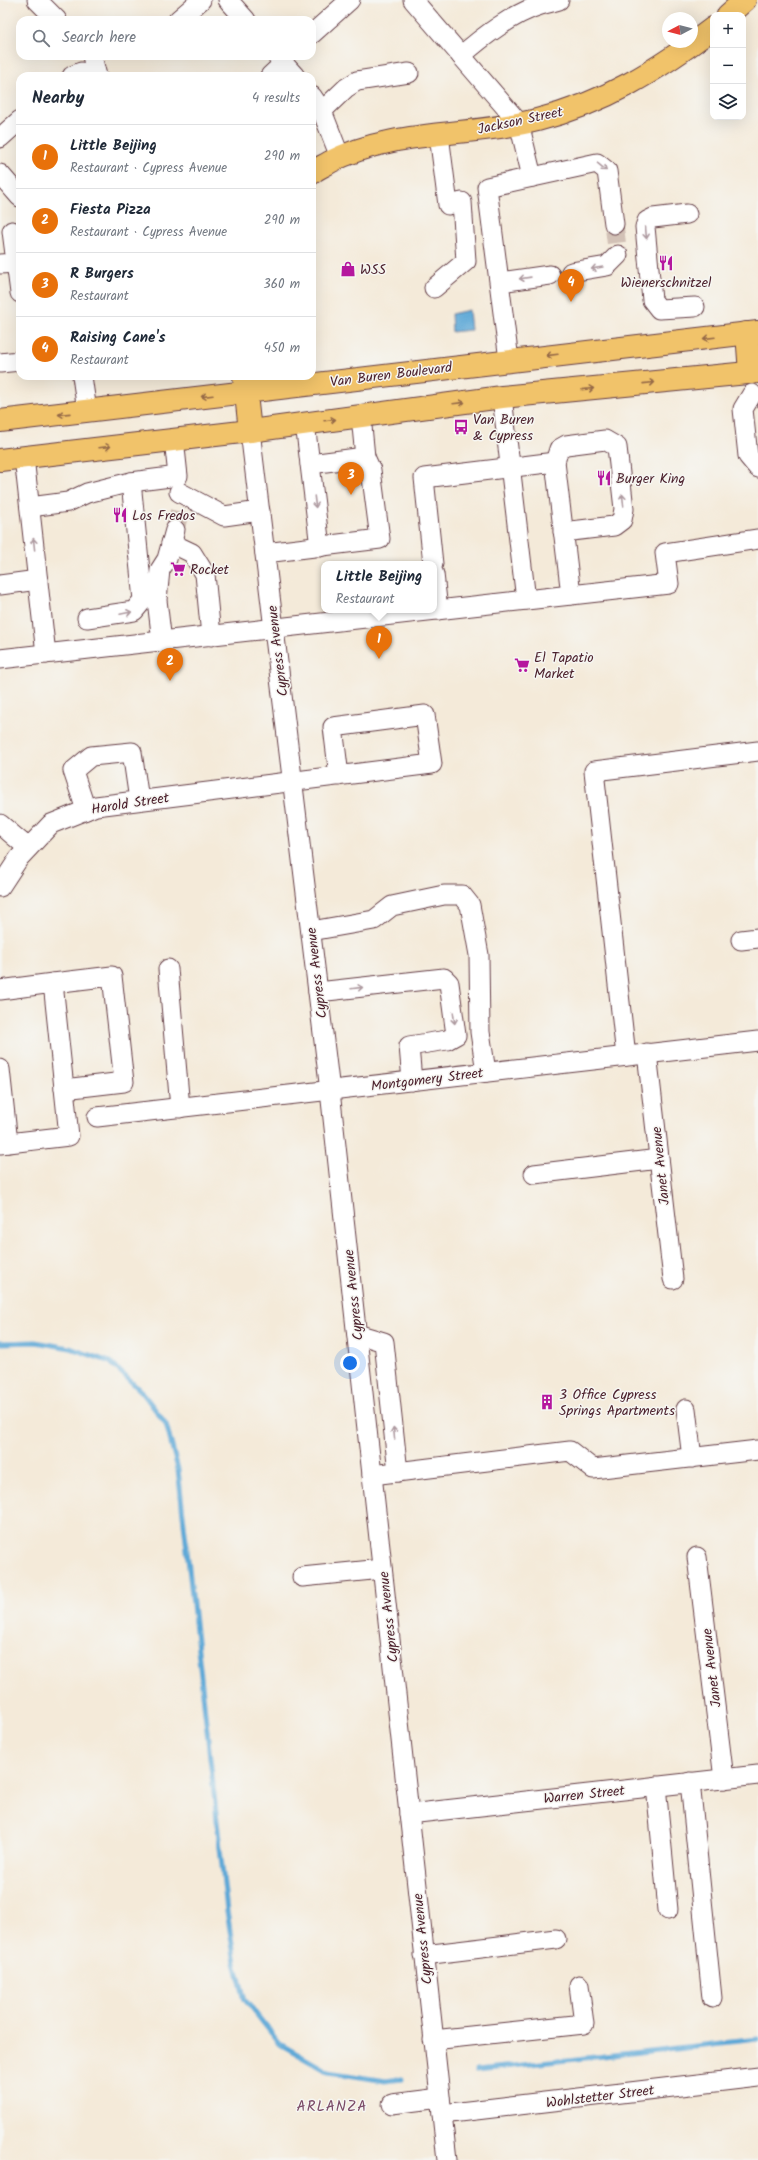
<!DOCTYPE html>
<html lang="en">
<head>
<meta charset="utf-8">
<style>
  :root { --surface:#fff; --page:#f6f6f7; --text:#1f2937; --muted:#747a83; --line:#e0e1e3; --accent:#b5179e }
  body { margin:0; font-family:Kalam,sans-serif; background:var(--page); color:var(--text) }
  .controls { position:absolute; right:12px; top:12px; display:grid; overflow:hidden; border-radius:8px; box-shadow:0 4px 16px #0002 }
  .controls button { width:36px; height:36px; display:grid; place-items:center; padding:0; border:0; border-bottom:1px solid var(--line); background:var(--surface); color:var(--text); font:20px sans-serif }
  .compass { position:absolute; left:662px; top:12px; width:36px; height:36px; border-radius:50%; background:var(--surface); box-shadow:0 4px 16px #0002; rotate:263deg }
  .you { position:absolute; left:350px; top:1363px; width:14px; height:14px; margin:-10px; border:3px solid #fff; border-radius:50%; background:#1a73e8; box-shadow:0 0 0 6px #1a73e833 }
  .badge { display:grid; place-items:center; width:26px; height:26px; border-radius:50%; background:var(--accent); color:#fff; font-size:13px; font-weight:700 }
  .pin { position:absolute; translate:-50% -33px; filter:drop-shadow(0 1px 2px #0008) }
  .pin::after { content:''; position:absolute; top:21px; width:14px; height:12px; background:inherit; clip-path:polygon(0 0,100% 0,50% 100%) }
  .popup { position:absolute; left:321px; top:561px; width:116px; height:52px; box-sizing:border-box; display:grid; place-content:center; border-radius:8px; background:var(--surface); filter:drop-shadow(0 1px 3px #0005); font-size:13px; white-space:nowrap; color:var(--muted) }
  .popup b { font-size:15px; color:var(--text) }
  .popup::after { content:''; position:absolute; left:50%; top:100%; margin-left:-8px; border:8px solid transparent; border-top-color:var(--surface) }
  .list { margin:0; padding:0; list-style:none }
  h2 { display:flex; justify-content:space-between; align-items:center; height:52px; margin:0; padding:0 16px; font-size:17px }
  h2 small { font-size:13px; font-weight:400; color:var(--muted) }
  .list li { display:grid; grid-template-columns:26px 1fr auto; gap:12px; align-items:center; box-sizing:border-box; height:64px; padding:0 16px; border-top:1px solid var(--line) }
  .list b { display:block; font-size:15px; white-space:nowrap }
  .list p { margin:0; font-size:13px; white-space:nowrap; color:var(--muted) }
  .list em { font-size:13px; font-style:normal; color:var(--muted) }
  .icon { flex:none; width:22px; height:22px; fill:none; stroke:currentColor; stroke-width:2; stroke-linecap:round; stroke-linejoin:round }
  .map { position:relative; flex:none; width:758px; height:2160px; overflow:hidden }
  .search { position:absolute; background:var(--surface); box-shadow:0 4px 16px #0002; left:16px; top:16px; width:300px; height:44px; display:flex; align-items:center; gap:10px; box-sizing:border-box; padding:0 14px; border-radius:12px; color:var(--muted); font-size:15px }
  .panel { position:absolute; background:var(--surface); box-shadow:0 4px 16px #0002; left:16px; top:72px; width:300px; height:308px; border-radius:12px }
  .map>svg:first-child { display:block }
</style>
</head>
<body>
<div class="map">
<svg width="758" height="2160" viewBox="0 0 758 2160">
  <rect width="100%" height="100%" fill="#f6f6f2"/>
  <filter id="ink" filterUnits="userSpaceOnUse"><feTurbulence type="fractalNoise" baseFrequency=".025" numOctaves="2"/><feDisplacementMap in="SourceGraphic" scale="8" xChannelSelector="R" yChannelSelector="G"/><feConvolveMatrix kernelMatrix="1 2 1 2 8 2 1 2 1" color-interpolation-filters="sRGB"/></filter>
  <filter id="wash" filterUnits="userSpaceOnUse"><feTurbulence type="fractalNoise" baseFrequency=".012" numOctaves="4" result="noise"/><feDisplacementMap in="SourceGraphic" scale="16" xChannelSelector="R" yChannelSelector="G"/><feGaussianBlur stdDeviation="0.9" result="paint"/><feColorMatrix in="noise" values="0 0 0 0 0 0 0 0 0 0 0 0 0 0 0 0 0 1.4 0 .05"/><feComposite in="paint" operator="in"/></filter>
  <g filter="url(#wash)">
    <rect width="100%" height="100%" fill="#f4ead9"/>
    <polygon fill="#5ea9d7" stroke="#546481" points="469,310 471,330 452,332 451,314"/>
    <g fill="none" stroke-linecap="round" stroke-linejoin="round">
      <g stroke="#5ea9d7" stroke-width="5">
        <polyline points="0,1343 35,1342 70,1348 110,1362 142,1392 166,1424 178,1469 227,1911 235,1963 245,2000 280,2044 329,2072 385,2081 402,2079"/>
        <polyline points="477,2070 758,2039"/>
      </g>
    </g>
  </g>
  <g filter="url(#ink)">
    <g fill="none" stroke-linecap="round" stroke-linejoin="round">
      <g stroke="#d2c1b6" stroke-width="19" stroke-dasharray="19 10" stroke-linecap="butt">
        <polyline points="614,224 618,255"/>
        <polyline points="175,530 180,509"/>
      </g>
      <g stroke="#643d45" stroke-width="21">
        <g id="minor">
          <polyline points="37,0 57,20"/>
          <polyline points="228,0 246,20"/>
          <polyline points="413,0 519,123 532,177"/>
          <polyline points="178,20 201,0"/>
          <polyline points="312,34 350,0"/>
          <polyline points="92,56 97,76"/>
          <polyline points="277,56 295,76"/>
          <path d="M461,56C482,37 514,13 541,5C547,3 553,2 559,0"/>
          <polyline points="72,76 81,72 97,76"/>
          <polyline points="270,76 284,63"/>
          <polyline points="312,96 322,111 340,157"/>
          <polyline points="322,111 346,88 357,81 409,73"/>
          <polyline points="0,138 20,120"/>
          <polyline points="0,174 20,197"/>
          <polyline points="687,214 653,218 647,221 645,227 652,300 659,309 695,307"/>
          <polyline points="12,231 20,293"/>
          <polyline points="0,264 16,263"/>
          <polyline points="571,272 607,266 618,255"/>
          <polyline points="500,282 550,275"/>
          <polyline points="434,288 466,261 462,202 448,205 439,135"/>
          <polyline points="509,360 487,187 597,163 607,171 614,224"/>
          <polyline points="0,363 20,361"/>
          <polyline points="82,376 87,411"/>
          <polyline points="752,394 743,409 748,456 758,468"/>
          <polyline points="502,397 526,600"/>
          <polyline points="361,416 365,457 364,468"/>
          <polyline points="305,423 320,547"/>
          <polyline points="250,431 330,1091 447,2160"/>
          <polyline points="24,457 46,654"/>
          <polyline points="555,462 559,449 566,445 605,440 617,447 624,509 622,520 614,526 563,532"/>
          <polyline points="310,464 365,457"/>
          <polyline points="179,492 224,516 260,511"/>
          <polyline points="30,507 68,502 87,493 131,482 178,476 174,439"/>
          <polyline points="171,543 192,553 205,574 211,636"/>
          <polyline points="265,553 380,539 371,470 365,457"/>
          <polyline points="433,564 424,478 555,462 571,595"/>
          <polyline points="434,574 438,610"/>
          <polyline points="0,585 38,580"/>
          <polyline points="87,618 134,611 143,600 131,482"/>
          <polyline points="162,642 157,600 160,570 167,559 175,530"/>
          <polyline points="0,659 669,584 665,553 758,539"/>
          <polyline points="86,810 73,771 91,756 132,752 139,800"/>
          <polyline points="0,824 28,848"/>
          <polyline points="0,887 19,858 51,824 96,806 432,764 425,715 333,727 339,776"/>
          <polyline points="311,931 374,920 392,906 444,895 462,895 470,905 479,955 480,1032 486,1072"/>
          <polyline points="741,940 758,938"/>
          <polyline points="168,969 180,1108"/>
          <polyline points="53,983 112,976 124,1082 64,1089"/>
          <polyline points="0,990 53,983 69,1136 0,1144"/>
          <polyline points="318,992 444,978 449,983 456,1035 447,1040 409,1046 412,1081"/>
          <polyline points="647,1053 673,1279"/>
          <polyline points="626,1056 594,771 758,751"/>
          <polyline points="0,1069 8,1143"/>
          <polyline points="97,1117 758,1041"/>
          <polyline points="534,1174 659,1159"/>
          <polyline points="357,1334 384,1342 398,1472"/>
          <polyline points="686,1409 692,1458"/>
          <polyline points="372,1475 570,1451 593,1469 758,1450"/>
          <polyline points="697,1557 724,1779"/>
          <polyline points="302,1577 382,1569"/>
          <polyline points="690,1782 712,1998"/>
          <polyline points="656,1786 668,1910"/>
          <polyline points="409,1814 758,1775"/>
          <polyline points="424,1955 556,1939"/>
          <polyline points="433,2040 584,2024 579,1985"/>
          <polyline points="392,2104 440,2098"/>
          <polyline points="442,2114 758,2077"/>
        </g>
      </g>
      <g stroke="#643d45" stroke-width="24">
        <g id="major">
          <polyline points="728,15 745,0"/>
          <path d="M312,173C317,168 324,166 330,162C392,129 470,137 537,120C605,103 658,70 713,28"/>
          <polyline points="747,333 750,373"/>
          <polyline points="244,376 250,431"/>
          <polyline points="0,421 758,332"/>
          <polyline points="0,460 250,431 502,397 758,372"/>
        </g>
      </g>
      <use href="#minor" stroke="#fff" stroke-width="19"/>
      <use href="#major" stroke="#f1c36a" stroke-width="22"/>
    </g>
    <defs><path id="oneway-shaft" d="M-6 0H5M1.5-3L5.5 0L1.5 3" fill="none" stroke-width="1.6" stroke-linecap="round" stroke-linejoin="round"/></defs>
    <g stroke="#ae9aa0">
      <use href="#oneway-shaft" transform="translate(602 167) rotate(40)"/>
      <use href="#oneway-shaft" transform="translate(646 233) rotate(85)"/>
      <use href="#oneway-shaft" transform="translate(597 268) rotate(170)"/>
      <use href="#oneway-shaft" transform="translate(525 278) rotate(172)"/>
      <use href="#oneway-shaft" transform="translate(623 500) rotate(-96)"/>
      <use href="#oneway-shaft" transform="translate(315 502) rotate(83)"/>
      <use href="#oneway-shaft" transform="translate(34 544) rotate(-96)"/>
      <use href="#oneway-shaft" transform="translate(126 613) rotate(-12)"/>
      <use href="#oneway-shaft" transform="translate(357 988) rotate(-7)"/>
      <use href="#oneway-shaft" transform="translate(454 1018) rotate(82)"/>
      <use href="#oneway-shaft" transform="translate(394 1433) rotate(-96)"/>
    </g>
    <g stroke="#956947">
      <use href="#oneway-shaft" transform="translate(709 338) rotate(173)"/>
      <use href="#oneway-shaft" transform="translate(552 355) rotate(173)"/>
      <use href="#oneway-shaft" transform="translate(649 383) rotate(-6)"/>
      <use href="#oneway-shaft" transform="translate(588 389) rotate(-6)"/>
      <use href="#oneway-shaft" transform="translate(207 396) rotate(173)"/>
      <use href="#oneway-shaft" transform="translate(459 403) rotate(-7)"/>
      <use href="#oneway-shaft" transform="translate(64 414) rotate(174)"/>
      <use href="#oneway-shaft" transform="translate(330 420) rotate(-7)"/>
      <use href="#oneway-shaft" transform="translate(105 447) rotate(-7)"/>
    </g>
  </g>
  <defs>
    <g id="restaurant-bare" transform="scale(1.2)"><path d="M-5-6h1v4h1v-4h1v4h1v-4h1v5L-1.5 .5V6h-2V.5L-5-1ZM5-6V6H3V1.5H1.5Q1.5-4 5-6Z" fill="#b5179e" stroke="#f6f6f2" stroke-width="2.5" paint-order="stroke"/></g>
    <g id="shop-bare" transform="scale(1.2)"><path d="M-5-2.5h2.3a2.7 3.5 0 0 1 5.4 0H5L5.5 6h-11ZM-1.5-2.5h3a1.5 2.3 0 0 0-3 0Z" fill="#b5179e" stroke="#f6f6f2" stroke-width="2.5" paint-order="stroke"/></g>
    <g id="bus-bare" transform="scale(1.2)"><path d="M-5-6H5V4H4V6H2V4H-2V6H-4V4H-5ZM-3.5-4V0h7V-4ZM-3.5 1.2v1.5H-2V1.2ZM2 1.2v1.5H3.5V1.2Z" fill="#b5179e" stroke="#f6f6f2" stroke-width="2.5" paint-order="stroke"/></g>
    <g id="supermarket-bare" transform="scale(1.2)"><path d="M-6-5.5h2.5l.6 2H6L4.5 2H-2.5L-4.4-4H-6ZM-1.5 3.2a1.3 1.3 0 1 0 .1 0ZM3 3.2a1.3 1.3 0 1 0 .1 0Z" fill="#b5179e" stroke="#f6f6f2" stroke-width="2.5" paint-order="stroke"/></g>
    <g id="building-bare" transform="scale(1.2)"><path d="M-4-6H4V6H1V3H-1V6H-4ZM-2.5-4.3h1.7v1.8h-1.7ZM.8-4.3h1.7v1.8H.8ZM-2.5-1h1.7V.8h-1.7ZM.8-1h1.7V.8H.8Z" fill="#b5179e" stroke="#f6f6f2" stroke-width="2.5" paint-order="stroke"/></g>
  </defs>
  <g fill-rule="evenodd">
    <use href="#restaurant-bare" x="666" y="263"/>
    <use href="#shop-bare" x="348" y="269"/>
    <use href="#bus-bare" x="461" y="427"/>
    <use href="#restaurant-bare" x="604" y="478"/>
    <use href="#restaurant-bare" x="120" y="515"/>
    <use href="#supermarket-bare" x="178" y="569"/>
    <use href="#supermarket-bare" x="522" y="665"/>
    <use href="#building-bare" x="547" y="1402"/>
  </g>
  <g text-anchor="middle" stroke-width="3" stroke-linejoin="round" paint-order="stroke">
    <g font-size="14" fill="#4a1f2b" stroke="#f6f6f2">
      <text transform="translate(520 120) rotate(-12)" y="5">Jackson Street</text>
      <text transform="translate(391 374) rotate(-7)" y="5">Van Buren Boulevard</text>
      <text transform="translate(277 651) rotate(-97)" y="5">Cypress Avenue</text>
      <text transform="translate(130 803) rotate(-9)" y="5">Harold Street</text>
      <text transform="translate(316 973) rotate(-97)" y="5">Cypress Avenue</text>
      <text transform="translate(427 1079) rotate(-7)" y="5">Montgomery Street</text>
      <text transform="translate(660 1166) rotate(-96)" y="5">Janet Avenue</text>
      <text transform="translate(353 1295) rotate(-96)" y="5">Cypress Avenue</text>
      <text transform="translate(388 1617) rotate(-96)" y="5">Cypress Avenue</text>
      <text transform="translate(711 1668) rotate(-97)" y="5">Janet Avenue</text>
      <text transform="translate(584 1794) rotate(-6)" y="5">Warren Street</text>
      <text transform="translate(422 1939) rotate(-96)" y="5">Cypress Avenue</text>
      <text transform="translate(600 2096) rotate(-7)" y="5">Wohlstetter Street</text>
    </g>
    <g font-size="14" fill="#4a1f2b" stroke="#f6f6f2" text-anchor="start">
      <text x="360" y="274">WSS</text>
      <text x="666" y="287" text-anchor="middle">Wienerschnitzel</text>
      <text x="473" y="424">Van Buren<tspan x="473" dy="16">&amp; Cypress</tspan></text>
      <text x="616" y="483">Burger King</text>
      <text x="132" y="520">Los Fredos</text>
      <text x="190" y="574">Rocket</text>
      <text x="534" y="662">El Tapatio<tspan x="534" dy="16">Market</tspan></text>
      <text x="559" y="1399">3 Office Cypress<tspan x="559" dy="16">Springs Apartments</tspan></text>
    </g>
    <g font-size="15" letter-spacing="1" fill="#7c4c68" stroke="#f6f6f2">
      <text x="332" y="2111">ARLANZA</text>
    </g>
  </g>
</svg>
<div class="controls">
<button>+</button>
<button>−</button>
<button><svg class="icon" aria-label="layers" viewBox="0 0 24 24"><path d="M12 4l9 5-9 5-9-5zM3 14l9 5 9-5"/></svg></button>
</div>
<svg class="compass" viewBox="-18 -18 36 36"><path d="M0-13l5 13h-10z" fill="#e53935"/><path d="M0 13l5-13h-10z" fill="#747a83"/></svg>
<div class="you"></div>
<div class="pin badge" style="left:379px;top:659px;background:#e8710a">1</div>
<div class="popup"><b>Little Beijing</b>Restaurant</div>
<div class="pin badge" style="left:170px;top:681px;background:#e8710a">2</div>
<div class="pin badge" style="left:351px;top:495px;background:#e8710a">3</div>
<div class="pin badge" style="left:571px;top:302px;background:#e8710a">4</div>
<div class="search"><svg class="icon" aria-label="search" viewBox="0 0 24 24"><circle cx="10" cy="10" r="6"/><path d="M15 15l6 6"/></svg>Search here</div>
<section class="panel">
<h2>Nearby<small>4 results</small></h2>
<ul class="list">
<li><span class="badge" style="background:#e8710a">1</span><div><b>Little Beijing</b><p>Restaurant · Cypress Avenue</p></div><em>290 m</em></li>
<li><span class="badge" style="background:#e8710a">2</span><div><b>Fiesta Pizza</b><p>Restaurant · Cypress Avenue</p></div><em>290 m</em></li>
<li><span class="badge" style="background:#e8710a">3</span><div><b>R Burgers</b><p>Restaurant</p></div><em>360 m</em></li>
<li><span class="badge" style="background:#e8710a">4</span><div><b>Raising Cane's</b><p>Restaurant</p></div><em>450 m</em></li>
</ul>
</section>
</div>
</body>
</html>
